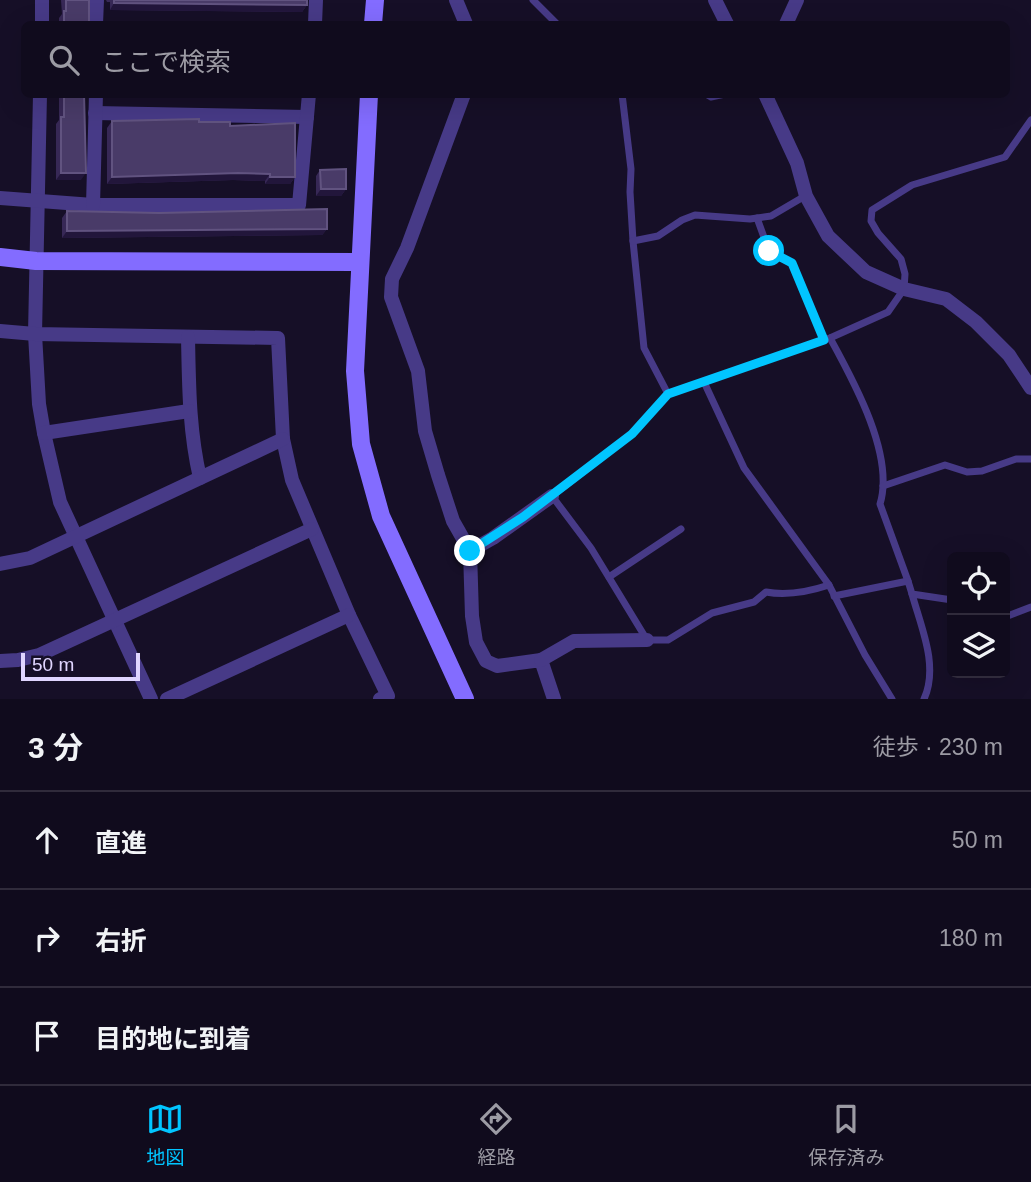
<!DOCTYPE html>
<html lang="ja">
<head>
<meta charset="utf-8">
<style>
  :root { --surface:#100b1d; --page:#1e192a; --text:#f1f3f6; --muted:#9c9ba4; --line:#302b3b; --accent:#01c5ff }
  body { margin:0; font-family:Arial,"Noto Sans JP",sans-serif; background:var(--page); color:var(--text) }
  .controls { position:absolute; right:21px; bottom:21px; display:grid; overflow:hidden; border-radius:10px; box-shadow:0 7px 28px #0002 }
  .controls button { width:63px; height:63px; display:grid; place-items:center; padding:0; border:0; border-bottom:2px solid var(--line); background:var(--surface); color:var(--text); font:35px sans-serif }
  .scale { position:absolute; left:21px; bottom:18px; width:119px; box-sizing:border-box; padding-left:7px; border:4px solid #e0d5ff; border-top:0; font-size:19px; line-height:24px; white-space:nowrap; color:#e0d5ff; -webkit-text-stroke:5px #160f27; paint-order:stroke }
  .stop { position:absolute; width:21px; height:21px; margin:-16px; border:5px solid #01c5ff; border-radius:50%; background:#fff }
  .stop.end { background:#01c5ff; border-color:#fff; box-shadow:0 2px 7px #0008 }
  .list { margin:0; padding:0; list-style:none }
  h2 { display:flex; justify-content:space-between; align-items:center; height:91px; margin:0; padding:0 28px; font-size:30px }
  h2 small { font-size:23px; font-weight:400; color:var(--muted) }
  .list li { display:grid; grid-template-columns:46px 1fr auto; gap:21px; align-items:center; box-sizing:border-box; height:98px; padding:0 28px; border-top:2px solid var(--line) }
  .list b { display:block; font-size:26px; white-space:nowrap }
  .list em { font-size:23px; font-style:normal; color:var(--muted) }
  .icon { flex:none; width:38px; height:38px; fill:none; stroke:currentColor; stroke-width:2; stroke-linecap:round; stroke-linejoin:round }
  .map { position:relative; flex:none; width:1031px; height:699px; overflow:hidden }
  .search { position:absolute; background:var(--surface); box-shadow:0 7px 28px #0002; left:21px; right:21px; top:21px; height:77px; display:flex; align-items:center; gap:18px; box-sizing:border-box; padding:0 24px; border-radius:10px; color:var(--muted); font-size:26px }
  .sheet { height:385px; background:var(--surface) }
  nav { display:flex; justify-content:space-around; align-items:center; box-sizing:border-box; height:98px; border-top:2px solid var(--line); background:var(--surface); font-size:19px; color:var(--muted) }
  nav a { display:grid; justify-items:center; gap:4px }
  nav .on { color:var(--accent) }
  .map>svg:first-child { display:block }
</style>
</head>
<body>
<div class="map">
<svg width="1031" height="699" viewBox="0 0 1031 699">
  <rect width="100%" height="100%" fill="#160f27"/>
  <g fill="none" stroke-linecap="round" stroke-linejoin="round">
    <g stroke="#473a87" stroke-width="7">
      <polyline points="533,0 557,24"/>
      <polyline points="622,94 631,169 630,192 633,241 644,348 668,394"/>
      <polyline points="706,94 711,97 725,94"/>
      <polyline points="757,218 769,251 792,263 824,340"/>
      <polyline points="633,241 658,236 682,220 695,215 750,219 771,216 805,196"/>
      <path d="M830,338C853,380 895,455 880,504L908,581"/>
      <polyline points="704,382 744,468 829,585 865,655 892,699"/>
      <polyline points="883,486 945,465 967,472 982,471 1016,459 1031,459"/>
      <polyline points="609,577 681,529"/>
      <path d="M829,585C808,592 788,596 766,592L754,602L712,613L668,640H647L591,548L552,496L632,434L668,394L830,338L888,312L904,289L905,274L901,259L878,233L871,221L872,210L912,185L1005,157L1031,120"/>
      <path d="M912,594C921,627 939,666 924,699"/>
      <polyline points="834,596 908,581 912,594 952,600"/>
      <polyline points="1005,617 1031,607"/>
    </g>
    <g stroke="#473a87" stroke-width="14">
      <polyline points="456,0 466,24"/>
      <polyline points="715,0 727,24"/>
      <polyline points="42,24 42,0"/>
      <polyline points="96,24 97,0"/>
      <polyline points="315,24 316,0"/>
      <polyline points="786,24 797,0"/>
      <polyline points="40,94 35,334 39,404 44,433 60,502 151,699"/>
      <polyline points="464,94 407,248 392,279 391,297 418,371 425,431 438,475 453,521 470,551 472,616 476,642 486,661 497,666 541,660 554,699"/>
      <polyline points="765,94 797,163 806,196 828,236 866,272 904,289 946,299 976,322 1009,355 1031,388"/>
      <polyline points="95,113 307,117"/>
      <polyline points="0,198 93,205 299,205 309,94"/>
      <polyline points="93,205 96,94"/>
      <polyline points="0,331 35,334 278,338 283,439 292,480 349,615 388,696 380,699"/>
      <path d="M188,337C189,386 189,430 200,478"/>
      <polyline points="44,433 189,411"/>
      <polyline points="470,551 493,538 552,496"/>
      <polyline points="0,564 30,558 283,439"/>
      <polyline points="541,660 574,641 647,640"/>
      <polyline points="0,661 18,660 39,655 312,529"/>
      <polyline points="167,699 349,615"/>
    </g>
    <g stroke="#836cff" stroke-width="18">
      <polyline points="373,24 375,0"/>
      <polyline points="369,94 355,371 361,444 381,516 465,699"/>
      <polyline points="0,257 36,261 359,262"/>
    </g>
  </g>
  <g fill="#372856">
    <polygon points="61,0 89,0 89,24 59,24 59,18 62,14"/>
    <polygon points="106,0 307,0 307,5 302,12 110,10 110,2 107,2"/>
    <polygon points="59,94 84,94 81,180 56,180 56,124 59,120"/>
    <polygon points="112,121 199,122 230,126 295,177 290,184 265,184 265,181 233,180 107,184 107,128"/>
    <polygon points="320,170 346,189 341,196 316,196 316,176"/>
    <polygon points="67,211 327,229 322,235 62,238 62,218"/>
  </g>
  <g fill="#22163b">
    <polygon points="114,3 307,5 302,12 110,10"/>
    <polygon points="108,94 297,94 296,96"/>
    <polygon points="61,173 86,173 81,180 56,180"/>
    <polygon points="238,173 270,174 265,181 233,180 107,184 112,177"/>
    <polygon points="270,177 295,177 290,184 265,184"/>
    <polygon points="321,189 346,189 341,196 316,196"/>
    <polygon points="327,229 322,235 62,238 67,231"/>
  </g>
  <g fill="#493b68" stroke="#615380" stroke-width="2">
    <polygon points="66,0 89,0 89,24 64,24 64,11 66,11"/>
    <polygon points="114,0 307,0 307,5 114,3"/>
    <polygon points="64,94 84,94 86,173 61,173 61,117 64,117"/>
    <polygon points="199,119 199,122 230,122 230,126 295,123 295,177 270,177 270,174 238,173 112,177 112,121"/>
    <polygon points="346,169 346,189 321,189 320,170"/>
    <polygon points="327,209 327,229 67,231 67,211 159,213"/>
  </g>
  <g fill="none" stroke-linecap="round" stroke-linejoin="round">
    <polyline stroke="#01c5ff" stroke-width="9" points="470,551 523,517 632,434 668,394 824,340 792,263 769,251"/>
  </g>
</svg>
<div class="controls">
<button><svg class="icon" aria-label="locate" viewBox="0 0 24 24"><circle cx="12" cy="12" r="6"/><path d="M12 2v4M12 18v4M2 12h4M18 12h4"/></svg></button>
<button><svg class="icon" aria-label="layers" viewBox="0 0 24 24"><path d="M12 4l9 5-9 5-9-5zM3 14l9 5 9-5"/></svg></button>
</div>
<div class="scale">50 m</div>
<div class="stop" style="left:769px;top:251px"></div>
<div class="stop end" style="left:470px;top:551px"></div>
<div class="search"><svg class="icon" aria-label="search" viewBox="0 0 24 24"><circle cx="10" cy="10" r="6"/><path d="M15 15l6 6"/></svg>ここで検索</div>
</div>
<section class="sheet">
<h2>3 分<small>徒歩 · 230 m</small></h2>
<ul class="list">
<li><svg class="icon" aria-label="ahead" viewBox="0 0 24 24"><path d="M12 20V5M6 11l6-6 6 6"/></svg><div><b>直進</b></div><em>50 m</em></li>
<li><svg class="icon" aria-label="right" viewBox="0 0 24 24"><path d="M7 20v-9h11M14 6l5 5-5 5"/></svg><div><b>右折</b></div><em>180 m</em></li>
<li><svg class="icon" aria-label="arrive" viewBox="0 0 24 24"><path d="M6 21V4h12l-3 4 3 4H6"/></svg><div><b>目的地に到着</b></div></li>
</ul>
</section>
<nav>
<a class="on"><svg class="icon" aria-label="map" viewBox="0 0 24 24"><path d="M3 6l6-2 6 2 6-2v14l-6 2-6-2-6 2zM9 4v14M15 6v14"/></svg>地図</a>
<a><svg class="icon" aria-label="directions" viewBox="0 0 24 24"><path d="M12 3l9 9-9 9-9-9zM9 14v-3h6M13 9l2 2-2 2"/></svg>経路</a>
<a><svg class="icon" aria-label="saved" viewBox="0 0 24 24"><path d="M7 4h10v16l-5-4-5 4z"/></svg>保存済み</a>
</nav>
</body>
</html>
